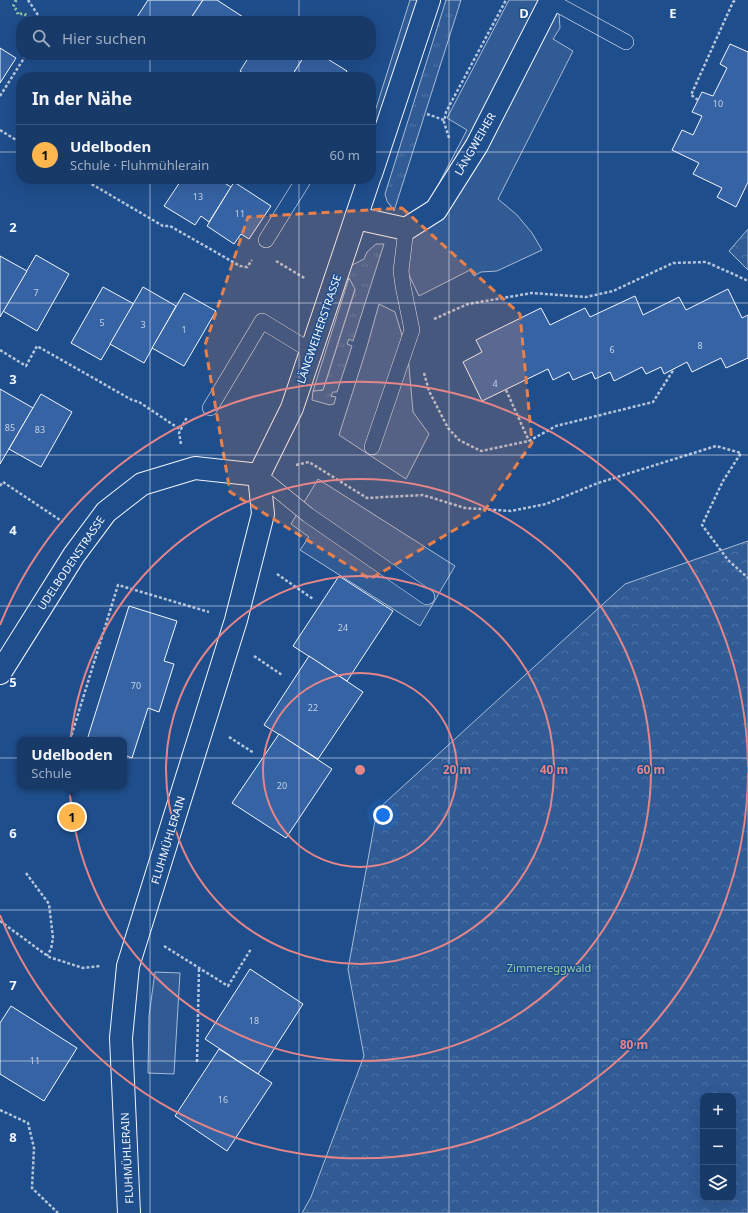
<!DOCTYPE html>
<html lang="de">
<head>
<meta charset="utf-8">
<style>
  :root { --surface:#173a69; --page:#20416f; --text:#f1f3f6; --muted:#9eadc0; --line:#36547d; --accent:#ffb74d }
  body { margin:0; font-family:"Noto Sans",sans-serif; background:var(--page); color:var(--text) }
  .controls { position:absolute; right:12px; bottom:12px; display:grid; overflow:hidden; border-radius:8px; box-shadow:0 4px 16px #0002 }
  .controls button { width:36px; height:36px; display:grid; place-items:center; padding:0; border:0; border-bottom:1px solid var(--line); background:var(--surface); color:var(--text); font:20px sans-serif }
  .you { position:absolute; left:383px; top:815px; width:14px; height:14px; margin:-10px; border:3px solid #fff; border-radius:50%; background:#1a73e8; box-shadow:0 0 0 6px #1a73e833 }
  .badge { display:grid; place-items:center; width:26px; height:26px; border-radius:50%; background:var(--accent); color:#111; font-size:13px; font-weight:700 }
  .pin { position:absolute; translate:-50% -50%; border:2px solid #fff; box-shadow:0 1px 4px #0006 }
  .popup { position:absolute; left:17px; top:737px; width:110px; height:52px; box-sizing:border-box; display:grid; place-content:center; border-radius:8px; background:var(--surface); filter:drop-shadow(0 1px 3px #0005); font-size:13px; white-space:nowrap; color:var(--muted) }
  .popup b { font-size:15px; color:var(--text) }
  .popup::after { content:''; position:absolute; left:50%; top:100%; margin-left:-8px; border:8px solid transparent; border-top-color:var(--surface) }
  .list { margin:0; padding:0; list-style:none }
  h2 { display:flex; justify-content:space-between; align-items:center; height:52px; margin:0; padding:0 16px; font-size:17px }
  h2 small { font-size:13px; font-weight:400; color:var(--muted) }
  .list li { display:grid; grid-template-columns:26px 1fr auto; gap:12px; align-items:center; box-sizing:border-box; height:60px; padding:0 16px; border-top:1px solid var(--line) }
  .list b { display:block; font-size:15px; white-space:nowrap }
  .list p { margin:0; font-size:13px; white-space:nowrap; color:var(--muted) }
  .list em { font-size:13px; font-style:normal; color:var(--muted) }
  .icon { flex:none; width:22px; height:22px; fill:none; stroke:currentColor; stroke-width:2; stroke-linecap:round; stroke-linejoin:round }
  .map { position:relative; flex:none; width:748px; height:1213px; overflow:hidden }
  .search { position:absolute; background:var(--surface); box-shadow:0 4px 16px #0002; left:16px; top:16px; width:360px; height:44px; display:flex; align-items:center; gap:10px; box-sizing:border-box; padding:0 14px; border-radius:16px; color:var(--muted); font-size:15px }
  .panel { position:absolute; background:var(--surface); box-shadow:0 4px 16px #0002; left:16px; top:72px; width:360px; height:112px; border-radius:16px }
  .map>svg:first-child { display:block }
</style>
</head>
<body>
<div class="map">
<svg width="748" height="1213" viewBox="0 0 748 1213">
  <defs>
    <pattern id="grass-tufts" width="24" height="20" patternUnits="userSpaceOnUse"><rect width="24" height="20" fill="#305b95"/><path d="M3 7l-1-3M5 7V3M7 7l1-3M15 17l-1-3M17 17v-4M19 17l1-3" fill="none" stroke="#4e73a5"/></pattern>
    <pattern id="forest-crowns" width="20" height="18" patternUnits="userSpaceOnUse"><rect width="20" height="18" fill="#305b95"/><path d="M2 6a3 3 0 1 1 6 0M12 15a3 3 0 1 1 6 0" fill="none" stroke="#4e73a5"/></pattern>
  </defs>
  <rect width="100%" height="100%" fill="#1f4e8c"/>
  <g fill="url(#grass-tufts)" stroke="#a8bbd7">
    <polygon points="446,0 461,0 394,211 387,201 385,194"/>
    <polygon points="376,244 384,244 353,341 349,339 347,344 352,346 337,392 333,392 331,396 336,397 334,404 330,405 312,400 313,391 323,390 355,290 347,276 346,268 364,259 367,252"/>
  </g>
  <g fill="url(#forest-crowns)" stroke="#a8bbd7" fill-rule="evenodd">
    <polygon points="748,229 748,270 729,251"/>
    <path d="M748,541V1213H302L311,1197L364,1056L348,969L377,810L625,584ZM703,1096H733V1198H703Z"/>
  </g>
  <g fill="#305b95" stroke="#a8bbd7">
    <polygon points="410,0 425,0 383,135 372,121"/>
    <polygon points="509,0 558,0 560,28 553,39 573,51 498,199 517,215 532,233 542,250 497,271 481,272 474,276 470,270 419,296 408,273 404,216 408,217 426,208 467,130 447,118"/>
    <polygon points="349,278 355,289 323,390 313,391"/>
    <polygon points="379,304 395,312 408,355 413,412 429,434 406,479 339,435 367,347"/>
    <polygon points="318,479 455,566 420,626 300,550 309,537 291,524"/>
    <polygon points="155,972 180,973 174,1074 148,1073 149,1016"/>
  </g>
  <g fill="#3563a3" stroke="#f2f6ff">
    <polygon points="148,0 203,0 189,21 143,21 137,17"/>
    <polygon points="203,0 217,0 243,17 241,21 189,21"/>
    <polygon points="730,44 748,52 748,182 736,207 717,197 722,188 693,174 699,163 672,150 682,130 693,135 702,116 692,112 702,92 713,96 727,68 720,64"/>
    <polygon points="0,48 16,58 0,83"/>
    <polygon points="250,55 305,55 291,77 249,77 240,71"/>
    <polygon points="305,55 321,55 347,71 343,77 291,77"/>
    <polygon points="182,179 218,179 231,187 209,222 201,216 195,225 164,206"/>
    <polygon points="234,182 271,206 249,239 241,234 234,244 207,226"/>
    <polygon points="36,255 69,274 37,331 3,311"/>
    <polygon points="0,256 27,271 0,317"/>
    <polygon points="103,287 134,304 101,360 71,343"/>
    <polygon points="143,287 176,306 144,363 110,344"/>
    <polygon points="728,289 742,318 748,315 748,358 726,368 721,358 692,372 687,362 664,374 661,367 646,374 642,367 614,381 610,372 595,379 592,372 573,380 569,372 553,380 548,369 482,401 463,362 482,352 476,340 541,308 550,325 585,308 590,317 635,296 643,315 679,297 686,310"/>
    <polygon points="184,293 216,311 184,366 152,348"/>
    <polygon points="0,389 33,408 0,464"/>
    <polygon points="41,394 72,412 41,467 9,449"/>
    <polygon points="339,576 393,611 347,681 293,646"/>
    <polygon points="129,606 177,621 164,661 174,664 159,712 148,708 132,758 124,755 124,740 87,740"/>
    <polygon points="309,656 363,692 318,759 264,725"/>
    <polygon points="279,734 332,769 286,838 232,803"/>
    <polygon points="250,969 303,1004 258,1074 205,1039"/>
    <polygon points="11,1006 77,1048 44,1101 0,1074 0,1023"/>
    <polygon points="219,1049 272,1083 227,1151 175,1116"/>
  </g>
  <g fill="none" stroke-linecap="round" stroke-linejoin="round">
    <g stroke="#f2f6ff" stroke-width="16">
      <g id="lane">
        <polyline points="551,1 626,42"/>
        <polyline points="266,240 304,179"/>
        <polyline points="210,408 262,321 311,351"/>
        <polyline points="372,447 412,330 403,286 401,271 406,229"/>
        <polyline points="259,475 308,515 427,597"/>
      </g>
    </g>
    <g stroke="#f2f6ff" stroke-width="24">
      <g id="street">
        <polyline points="371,174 429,0"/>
        <polyline points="356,218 406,229 436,210 477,145 551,0"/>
        <polyline points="259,475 292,408 369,179"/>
        <polyline points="0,673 74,555 106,512 142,484 195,468 259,475"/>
        <polyline points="129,1213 121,1038 128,966 236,620 263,514 259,475"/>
      </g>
    </g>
    <g stroke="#b3c4dc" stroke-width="2.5" stroke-dasharray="3 2" stroke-linecap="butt">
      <polyline points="28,0 42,21"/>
      <polyline points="0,96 26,55"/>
      <polyline points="698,100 691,95 733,2 736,0"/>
      <polyline points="427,114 444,120"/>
      <polyline points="0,130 21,143"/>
      <polyline points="449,138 444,122 446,112 506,0"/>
      <polyline points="83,179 163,226 170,226 240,266 247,267 252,260"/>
      <polyline points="276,261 306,279"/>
      <polyline points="434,319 468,304 532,293 586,297 613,291 673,263 706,262 731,273 748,281"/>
      <polyline points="0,350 26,366 37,346 132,400 139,402 181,430"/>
      <polyline points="424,373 429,391 448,428 459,440 481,451 529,441 556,426 653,402 674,369"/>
      <polyline points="506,390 529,441"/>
      <polyline points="181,444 179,433 187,417"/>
      <polyline points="296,465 309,462 367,498 423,495 465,508 511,511 546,504 598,483 716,446 741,453 723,481 702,525 728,560 748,578"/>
      <polyline points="0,486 3,482 63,522"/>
      <polyline points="277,574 313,599"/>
      <polyline points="254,656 282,675"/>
      <polyline points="229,737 254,753"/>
      <polyline points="70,740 118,585 209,612"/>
      <polyline points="26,873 49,904 53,938 51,949 47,956"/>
      <polyline points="0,921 49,957 83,968 100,966"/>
      <polyline points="164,946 228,986 251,949"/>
      <polyline points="197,1062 199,969"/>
      <polyline points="0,1110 28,1123 34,1148 32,1188 58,1213"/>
    </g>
    <use href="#lane" stroke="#1f4e8c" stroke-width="15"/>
    <use href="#street" stroke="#1f4e8c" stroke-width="22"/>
    <polyline stroke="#97c8a6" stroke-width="3" stroke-dasharray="2 3" stroke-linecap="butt" points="16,0 13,7 17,10 18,15 23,13 35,21"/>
  </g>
  <path fill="#ea8049" fill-opacity="0.2" stroke="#ea8049" stroke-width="3" stroke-dasharray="8 5" stroke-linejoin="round" d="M402,208L520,314L532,443L482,514L370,579L230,492L205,345L248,217Z"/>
  <path fill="none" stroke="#f2f6ff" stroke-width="1" stroke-opacity="0.55" d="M150,0V21M299,0V21M449,0V1213M598,0V1213M150,55V77M299,55V77M0,152H21M371,152H748M150,179V1213M299,179V1213M0,303H748M0,455H748M0,606H748M0,758H748M0,910H748M0,1061H748"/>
  <g fill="none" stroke="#e38589" stroke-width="2">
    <circle cx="360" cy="770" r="97"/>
    <circle cx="360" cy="770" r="194"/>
    <circle cx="360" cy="770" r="291"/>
    <path d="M748 773A388 388 0 0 1 0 915M0 625A388 388 0 0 1 748 767"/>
  </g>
  <g text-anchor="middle" stroke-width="3" stroke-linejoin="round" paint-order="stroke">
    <g font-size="9" fill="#c3d1e8">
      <text x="718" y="107">10</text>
      <text x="198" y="200">13</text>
      <text x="240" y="217">11</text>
      <text x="36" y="296">7</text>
      <text x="102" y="326">5</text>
      <text x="143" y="328">3</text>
      <text x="184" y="333">1</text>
      <text x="700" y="349">8</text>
      <text x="612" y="353">6</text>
      <text x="495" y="387">4</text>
      <text x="10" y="431">85</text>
      <text x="40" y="433">83</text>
      <text x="343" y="631">24</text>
      <text x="136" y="689">70</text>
      <text x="313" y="711">22</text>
      <text x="282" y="789">20</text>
      <text x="254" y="1024">18</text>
      <text x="35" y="1064">11</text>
      <text x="223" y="1103">16</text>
    </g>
    <g font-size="11" fill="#f2f6ff" stroke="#1f4e8c">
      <text transform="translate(475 144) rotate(-60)" y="4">LÄNGWEIHER</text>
      <text transform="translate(319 329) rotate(-71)" y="4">LÄNGWEIHERSTRASSE</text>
      <text transform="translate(71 563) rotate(-56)" y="4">UDELBODENSTRASSE</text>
      <text transform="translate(168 840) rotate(-73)" y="4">FLUHMÜHLERAIN</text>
      <text transform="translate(127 1158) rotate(-93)" y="4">FLUHMÜHLERAIN</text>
    </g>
    <g font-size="11" fill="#97c8a6" stroke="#1f4e8c">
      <text x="549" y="972">Zimmereggwald</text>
    </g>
  </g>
  <g font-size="13" text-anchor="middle" font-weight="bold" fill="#f2f6ff" stroke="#1f4e8c" stroke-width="3" stroke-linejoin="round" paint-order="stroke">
    <text x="524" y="18">D</text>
    <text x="673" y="18">E</text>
    <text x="13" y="232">2</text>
    <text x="13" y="384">3</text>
    <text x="13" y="535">4</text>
    <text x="13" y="687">5</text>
    <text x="13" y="838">6</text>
    <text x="13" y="990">7</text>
    <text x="13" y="1142">8</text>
  </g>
  <circle cx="360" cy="770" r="6" fill="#e38589" stroke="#1f4e8c" stroke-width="2"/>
  <g font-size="12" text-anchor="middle" font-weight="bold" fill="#e38589" stroke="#1f4e8c" stroke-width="3" stroke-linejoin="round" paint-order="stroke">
    <text x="457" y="774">20 m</text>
    <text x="554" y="774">40 m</text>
    <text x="651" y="774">60 m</text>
    <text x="634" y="1049">80 m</text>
  </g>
</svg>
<div class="controls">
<button>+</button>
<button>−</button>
<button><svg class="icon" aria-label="layers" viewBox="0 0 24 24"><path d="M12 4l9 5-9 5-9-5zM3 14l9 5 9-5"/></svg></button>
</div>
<div class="you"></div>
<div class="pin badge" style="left:72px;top:817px">1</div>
<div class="popup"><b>Udelboden</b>Schule</div>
<div class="search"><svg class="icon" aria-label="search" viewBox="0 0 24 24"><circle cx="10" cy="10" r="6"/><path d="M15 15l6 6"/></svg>Hier suchen</div>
<section class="panel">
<h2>In der Nähe<small></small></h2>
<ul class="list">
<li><span class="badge">1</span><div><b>Udelboden</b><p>Schule · Fluhmühlerain</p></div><em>60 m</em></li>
</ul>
</section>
</div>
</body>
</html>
